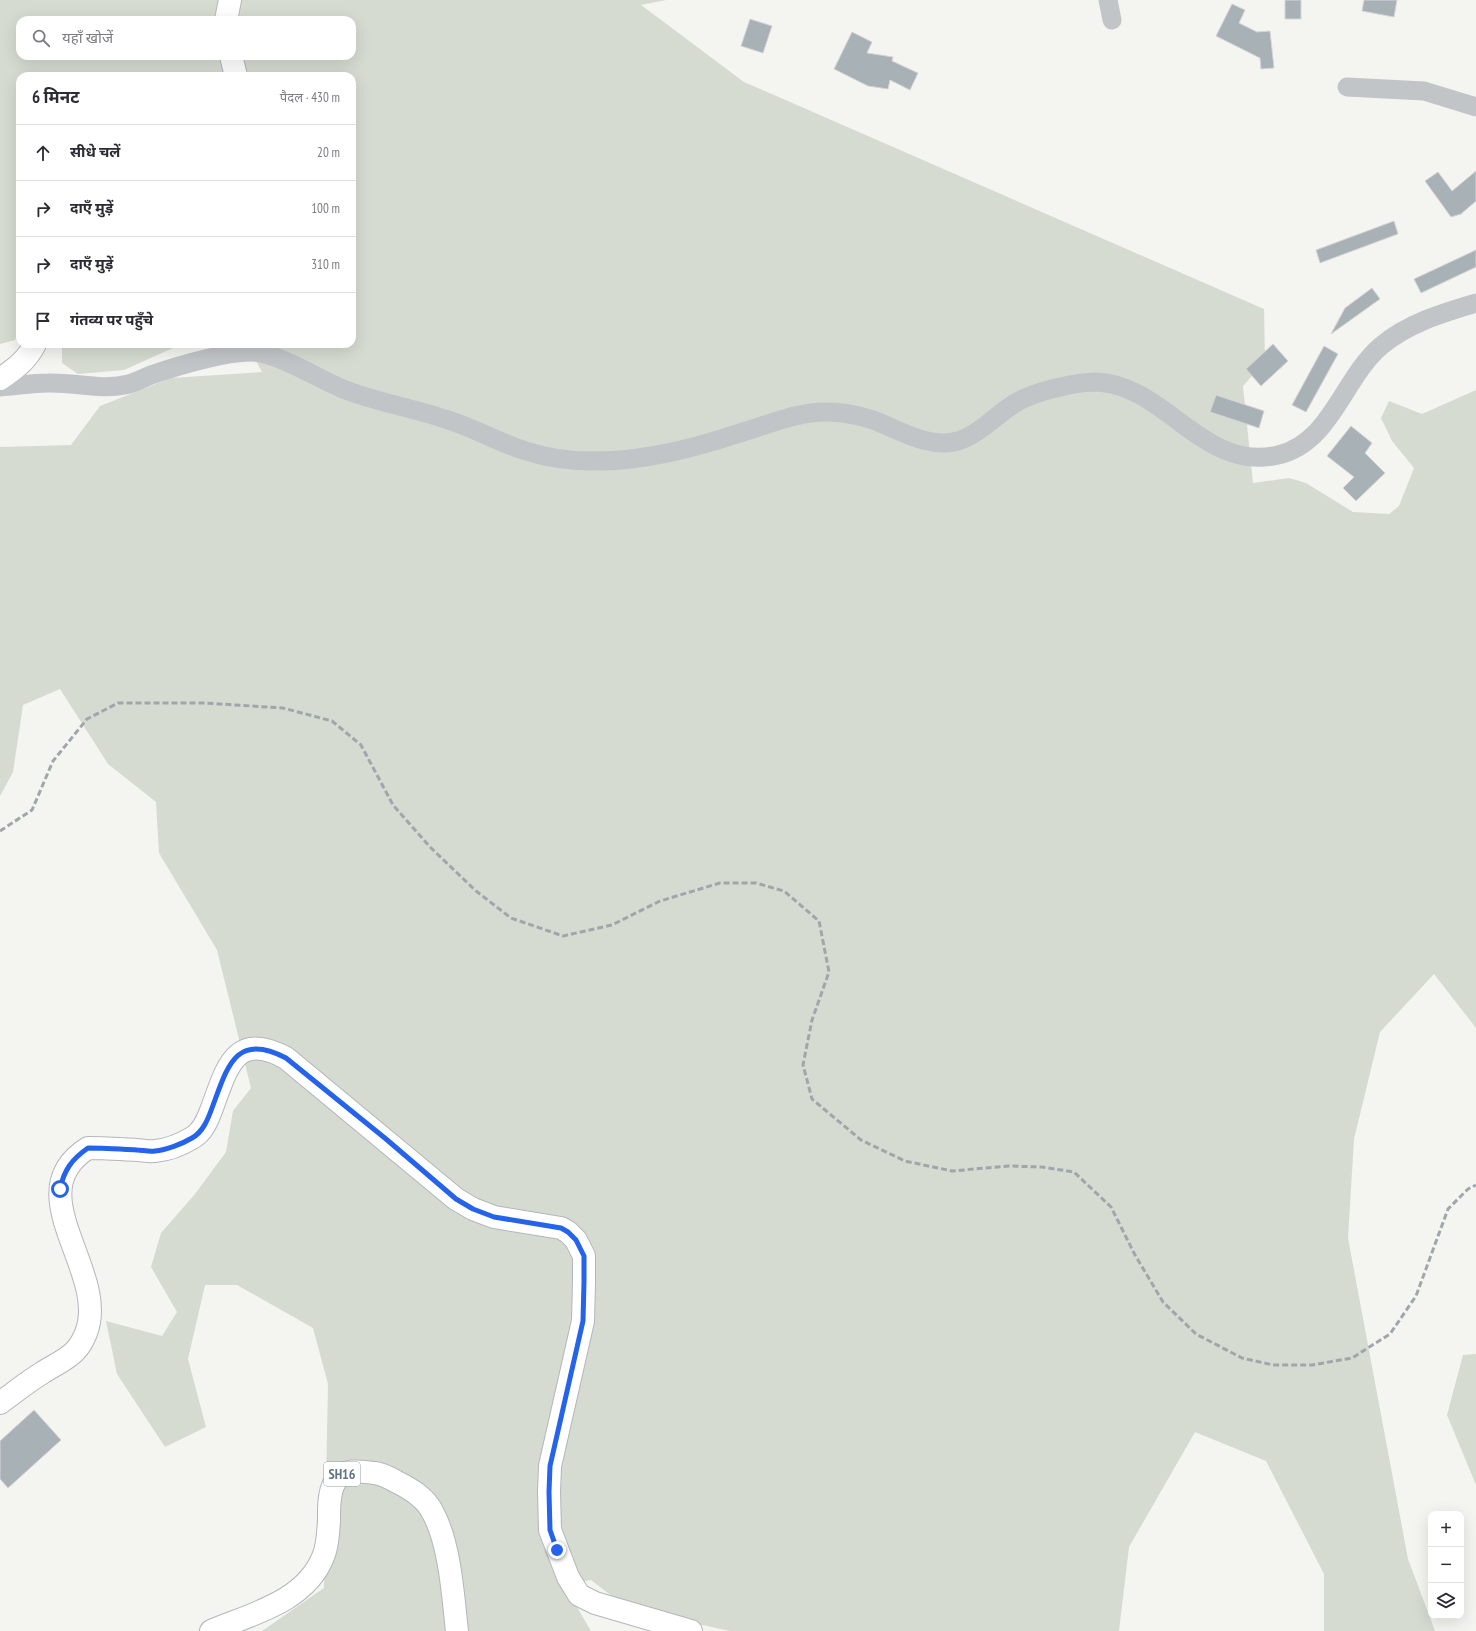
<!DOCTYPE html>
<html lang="hi">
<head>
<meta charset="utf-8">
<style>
  :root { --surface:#fff; --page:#f2f2f3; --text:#2b2b33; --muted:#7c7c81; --line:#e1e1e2 }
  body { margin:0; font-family:"PT Sans Narrow","Noto Sans Devanagari",sans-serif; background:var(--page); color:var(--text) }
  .controls { position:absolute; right:12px; bottom:12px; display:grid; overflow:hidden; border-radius:8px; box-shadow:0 4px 16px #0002 }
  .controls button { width:36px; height:36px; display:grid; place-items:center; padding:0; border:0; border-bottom:1px solid var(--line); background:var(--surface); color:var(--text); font:20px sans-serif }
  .stop { position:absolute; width:12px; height:12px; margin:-9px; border:3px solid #2563eb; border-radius:50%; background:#fff }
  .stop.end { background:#2563eb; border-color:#fff; box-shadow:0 1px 4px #0008 }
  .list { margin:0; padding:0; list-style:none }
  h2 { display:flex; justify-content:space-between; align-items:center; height:52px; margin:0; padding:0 16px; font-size:17px }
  h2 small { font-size:13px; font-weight:400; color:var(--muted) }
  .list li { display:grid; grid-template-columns:26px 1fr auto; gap:12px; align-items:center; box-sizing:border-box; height:56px; padding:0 16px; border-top:1px solid var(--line) }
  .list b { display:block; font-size:15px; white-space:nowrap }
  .list em { font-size:13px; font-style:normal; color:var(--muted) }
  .icon { flex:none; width:22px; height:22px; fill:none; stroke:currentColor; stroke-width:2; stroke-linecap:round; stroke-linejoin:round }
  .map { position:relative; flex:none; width:1476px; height:1631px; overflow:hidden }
  .search { position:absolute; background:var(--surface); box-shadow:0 4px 16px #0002; left:16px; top:16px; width:340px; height:44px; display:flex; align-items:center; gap:10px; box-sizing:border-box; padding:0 14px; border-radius:12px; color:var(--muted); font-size:15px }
  .panel { position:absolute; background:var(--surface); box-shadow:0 4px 16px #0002; left:16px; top:72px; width:340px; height:276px; border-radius:12px }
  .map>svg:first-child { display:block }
</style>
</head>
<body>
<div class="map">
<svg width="1476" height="1631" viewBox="0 0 1476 1631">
  <rect width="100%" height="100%" fill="#f4f4f0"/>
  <g fill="#d5dbd1" fill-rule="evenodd">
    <path d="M0,0H666L641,5L744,82L1264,309L1265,361L1243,386L1253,483L1289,478L1306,483L1353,512L1389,514L1399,506L1414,468L1392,441L1381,418L1389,401L1422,414L1476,390V1028L1434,974L1380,1032L1354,1139L1348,1238L1408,1559L1435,1631H1324V1574L1266,1461L1195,1432L1129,1547L1119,1631H730L675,1619L613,1597L591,1580L564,1585L591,1631H262L324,1588L328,1384L313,1328L237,1285H205L188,1359L206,1427L165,1447L117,1374L106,1321L162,1336L177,1312L151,1267L161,1233L195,1194L226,1152L233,1111L251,1088L217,950L159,853L156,802L108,764L60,689L23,705L13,772L0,796V447L71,445L100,406L171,378L262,372L247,344H352V76H20V326L15,340L0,344ZM20,20H352V56H20Z"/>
    <polygon points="62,344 182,344 124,370 78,374 62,363"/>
    <polygon points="1476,1354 1476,1485 1447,1415 1463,1355"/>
  </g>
  <g fill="#a8b1b6" stroke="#d5d5d3">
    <rect x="1285" y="0" width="16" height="19"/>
    <polygon points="1364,0 1397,0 1394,17 1362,11"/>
    <polygon points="1232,4 1245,10 1239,23 1257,32 1270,31 1274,68 1261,69 1260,58 1216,36"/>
    <polygon points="750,19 772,26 763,53 741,46"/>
    <polygon points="852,32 872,42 867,53 893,57 892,61 918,73 910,90 890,80 888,89 868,86 834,69"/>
    <polygon points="1476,171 1476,201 1461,214 1451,217 1425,181 1438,172 1452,191"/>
    <polygon points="1394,221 1398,234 1320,263 1316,250"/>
    <polygon points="1476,250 1476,267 1421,293 1414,279"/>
    <polygon points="1372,288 1380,299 1331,334 1345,308"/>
    <polygon points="1273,344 1288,361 1261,386 1246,369"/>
    <polygon points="1324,346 1338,354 1306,412 1292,405"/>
    <polygon points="1216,395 1264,411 1259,428 1210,412"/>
    <polygon points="1351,426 1372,443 1365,453 1385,473 1356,501 1343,488 1354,477 1327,456"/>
    <polygon points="34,1410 61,1440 8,1488 0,1479 0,1441"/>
  </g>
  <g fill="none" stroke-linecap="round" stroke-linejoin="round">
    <g stroke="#b2b7ba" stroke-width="24">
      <g id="major">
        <path d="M0,1403C14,1393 27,1382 42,1373C52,1366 67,1360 75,1351C79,1347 84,1338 86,1333C110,1272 16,1193 88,1148C104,1148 120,1149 137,1150C142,1150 149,1152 155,1151C167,1150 182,1144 192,1138C203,1132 208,1119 212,1108C227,1068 235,1030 286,1058L456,1199L473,1209L494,1217L561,1228L568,1232L576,1240L584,1256V1282L583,1321L550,1466L549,1492L550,1530L568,1577L579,1595L595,1603L691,1631"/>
        <path d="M211,1631C251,1614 305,1602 323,1557C328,1546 328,1533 329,1521C329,1509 328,1488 338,1478C347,1468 363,1472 375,1473C383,1474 390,1478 397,1482C411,1489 426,1498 433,1513C450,1544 453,1596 457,1631"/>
      </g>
    </g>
    <g stroke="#b4b7ba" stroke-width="24">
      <g id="highway">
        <polyline points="226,20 230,0"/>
        <polyline points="231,56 236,76"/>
        <path d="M0,379C15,369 27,360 35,344"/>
      </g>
    </g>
    <g stroke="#c1c5c8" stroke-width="19">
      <polyline points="1108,0 1112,20"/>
      <polyline points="1347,87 1424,91 1476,107"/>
      <path d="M0,387C16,386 32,383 48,383C75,382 102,391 129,384C136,382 144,378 151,375C177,366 236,348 261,353C290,360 315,377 343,389C378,403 415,408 451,421C476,429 500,443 526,451C545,457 570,461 590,461C641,462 691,449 740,433C768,425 796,412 826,412C842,412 858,415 873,420C900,430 928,449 958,441C981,434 998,412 1019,401C1037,391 1076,382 1096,382C1165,384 1204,473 1278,455C1331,443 1343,378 1381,346C1408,323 1443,313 1476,303"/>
    </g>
    <use href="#major" stroke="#fff" stroke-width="22"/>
    <use href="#highway" stroke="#fff" stroke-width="22"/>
    <polyline stroke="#9fa7ac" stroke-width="3" stroke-dasharray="6 3" stroke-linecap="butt" points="0,831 32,810 53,761 87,719 118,703 204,703 283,708 332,721 361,745 393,805 430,847 476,891 511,918 563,936 612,925 660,901 720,883 756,883 784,891 819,921 829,972 812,1020 803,1065 812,1099 861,1140 905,1161 952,1171 1009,1166 1042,1167 1074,1172 1111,1207 1135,1255 1163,1302 1196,1334 1242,1358 1273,1365 1312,1365 1352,1358 1390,1334 1416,1296 1448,1209 1468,1189 1476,1185"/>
  </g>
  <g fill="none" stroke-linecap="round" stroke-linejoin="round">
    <path stroke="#2563eb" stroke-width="5" d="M60,1189C64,1170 72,1159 88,1148C104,1148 120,1149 137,1150C142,1150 149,1152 155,1151C166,1150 182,1144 192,1138C203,1132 208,1119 212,1108C227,1068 235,1031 286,1058L386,1139L456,1199L473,1209L494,1217L561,1228L568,1232L576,1240L584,1256V1282L583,1321L550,1466L549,1492L550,1530L557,1550"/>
  </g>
  <g text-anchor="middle" stroke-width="4" stroke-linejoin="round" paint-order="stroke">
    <rect fill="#fff" stroke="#919ea8" stroke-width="1" x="324" y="1462" width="36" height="24" rx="3"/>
    <g font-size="14" font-weight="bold" fill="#627582">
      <text x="342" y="1479">SH16</text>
    </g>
  </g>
</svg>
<div class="controls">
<button>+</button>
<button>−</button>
<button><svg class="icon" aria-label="layers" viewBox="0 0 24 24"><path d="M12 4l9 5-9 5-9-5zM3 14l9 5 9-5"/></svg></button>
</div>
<div class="stop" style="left:60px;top:1189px"></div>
<div class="stop end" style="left:557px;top:1550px"></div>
<div class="search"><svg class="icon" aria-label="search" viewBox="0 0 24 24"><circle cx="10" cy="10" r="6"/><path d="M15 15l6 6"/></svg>यहाँ खोजें</div>
<section class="panel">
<h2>6 मिनट<small>पैदल · 430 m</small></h2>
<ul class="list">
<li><svg class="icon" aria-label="ahead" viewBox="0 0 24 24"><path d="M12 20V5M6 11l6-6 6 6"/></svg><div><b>सीधे चलें</b></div><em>20 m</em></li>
<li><svg class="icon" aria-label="right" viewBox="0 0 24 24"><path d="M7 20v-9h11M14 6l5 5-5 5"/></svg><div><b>दाएँ मुड़ें</b></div><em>100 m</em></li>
<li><svg class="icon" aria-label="right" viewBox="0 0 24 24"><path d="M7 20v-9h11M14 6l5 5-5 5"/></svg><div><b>दाएँ मुड़ें</b></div><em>310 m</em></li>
<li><svg class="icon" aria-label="arrive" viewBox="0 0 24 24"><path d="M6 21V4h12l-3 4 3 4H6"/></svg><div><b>गंतव्य पर पहुँचे</b></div></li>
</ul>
</section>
</div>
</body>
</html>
